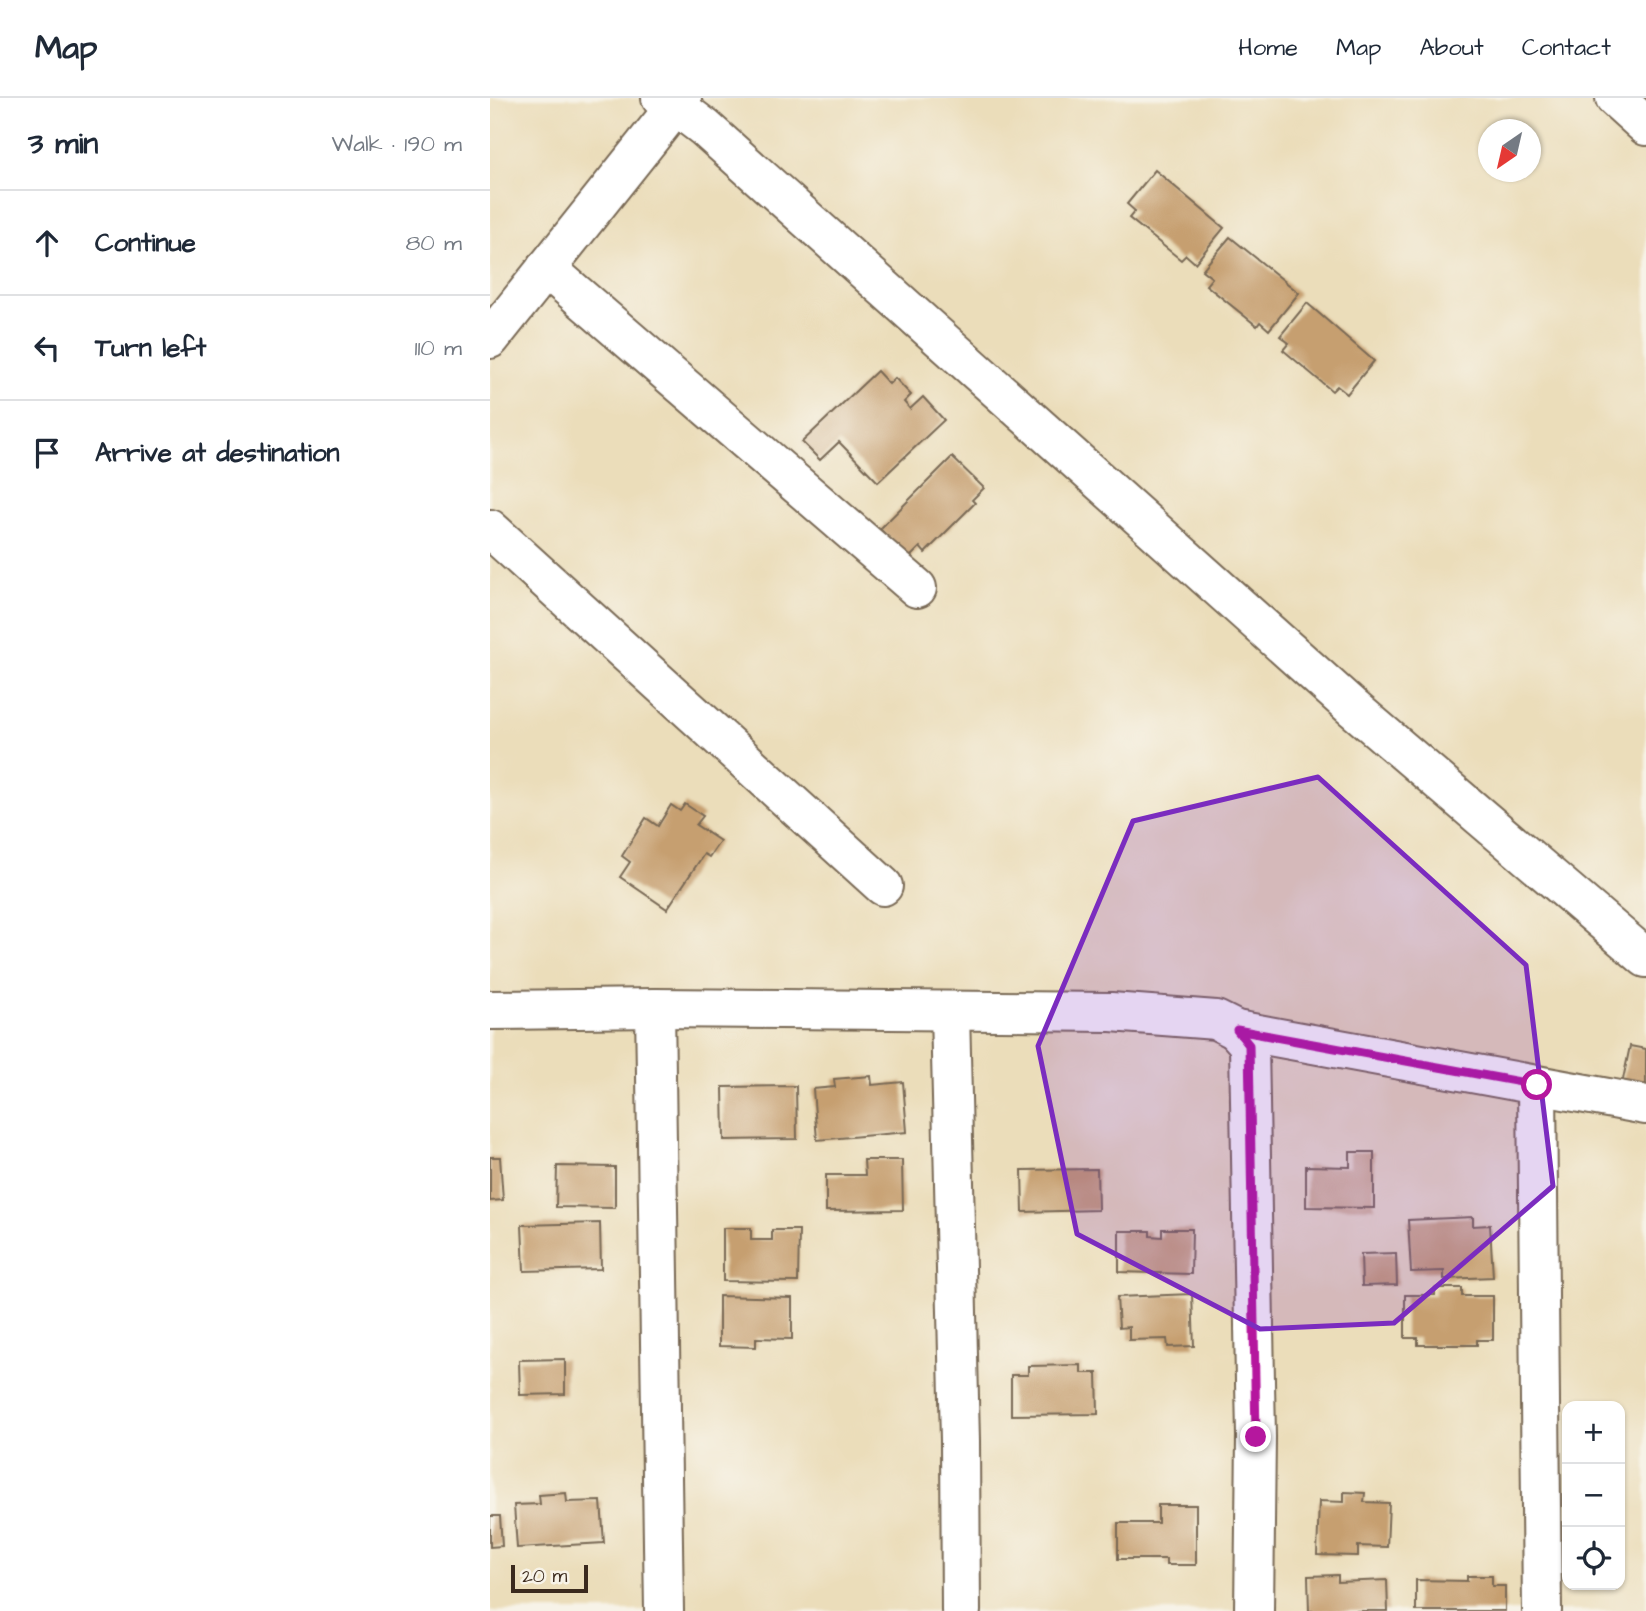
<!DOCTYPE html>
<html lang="en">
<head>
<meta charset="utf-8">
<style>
  :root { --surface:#fff; --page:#f2f2f3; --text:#1f2937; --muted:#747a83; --line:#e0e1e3 }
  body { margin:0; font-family:"Architects Daughter",sans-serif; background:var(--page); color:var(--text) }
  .controls { position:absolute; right:21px; bottom:21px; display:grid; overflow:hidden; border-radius:14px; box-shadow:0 2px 5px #0004 }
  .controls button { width:63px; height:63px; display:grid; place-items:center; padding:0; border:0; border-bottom:2px solid var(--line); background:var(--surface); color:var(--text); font:35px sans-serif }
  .compass { position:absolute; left:988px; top:21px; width:63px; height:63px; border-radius:50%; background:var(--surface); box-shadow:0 2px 5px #0004; rotate:214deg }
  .scale { position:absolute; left:21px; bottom:18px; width:77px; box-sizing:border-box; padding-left:7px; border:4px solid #3b2a1e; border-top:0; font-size:19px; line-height:24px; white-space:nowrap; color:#3b2a1e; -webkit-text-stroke:5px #f7f3e8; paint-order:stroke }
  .stop { position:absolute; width:21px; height:21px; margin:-16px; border:5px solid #b5179e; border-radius:50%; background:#fff }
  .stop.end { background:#b5179e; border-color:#fff; box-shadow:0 2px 7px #0008 }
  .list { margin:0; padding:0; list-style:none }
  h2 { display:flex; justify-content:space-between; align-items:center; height:91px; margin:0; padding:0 28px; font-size:30px }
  h2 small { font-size:23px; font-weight:400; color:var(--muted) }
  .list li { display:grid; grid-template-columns:46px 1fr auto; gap:21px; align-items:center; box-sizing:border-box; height:105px; padding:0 28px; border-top:2px solid var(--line) }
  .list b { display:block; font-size:26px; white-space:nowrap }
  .list em { font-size:23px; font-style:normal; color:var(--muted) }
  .icon { flex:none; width:38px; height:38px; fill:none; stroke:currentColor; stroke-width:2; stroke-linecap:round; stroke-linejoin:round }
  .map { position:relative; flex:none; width:1156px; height:1513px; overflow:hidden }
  header { display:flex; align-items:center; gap:42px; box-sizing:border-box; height:98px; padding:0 35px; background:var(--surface); border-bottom:2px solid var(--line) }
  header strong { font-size:33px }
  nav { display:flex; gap:38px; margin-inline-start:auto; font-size:24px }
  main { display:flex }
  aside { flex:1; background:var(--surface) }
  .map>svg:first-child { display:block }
</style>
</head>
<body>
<header>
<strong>Map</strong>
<nav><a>Home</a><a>Map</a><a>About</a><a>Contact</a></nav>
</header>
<main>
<aside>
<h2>3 min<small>Walk · 190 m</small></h2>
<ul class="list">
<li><svg class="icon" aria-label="ahead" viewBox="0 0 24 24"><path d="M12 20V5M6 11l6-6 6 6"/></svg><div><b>Continue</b></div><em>80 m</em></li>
<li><svg class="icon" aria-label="left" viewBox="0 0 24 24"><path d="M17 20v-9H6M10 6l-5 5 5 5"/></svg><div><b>Turn left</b></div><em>110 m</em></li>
<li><svg class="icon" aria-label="arrive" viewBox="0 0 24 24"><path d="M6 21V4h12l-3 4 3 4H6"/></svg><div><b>Arrive at destination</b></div></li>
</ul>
</aside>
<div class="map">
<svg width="1156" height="1513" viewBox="0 0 1156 1513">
  <rect width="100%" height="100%" fill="#f7f3e8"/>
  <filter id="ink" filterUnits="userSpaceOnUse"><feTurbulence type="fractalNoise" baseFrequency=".0143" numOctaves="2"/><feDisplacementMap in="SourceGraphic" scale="14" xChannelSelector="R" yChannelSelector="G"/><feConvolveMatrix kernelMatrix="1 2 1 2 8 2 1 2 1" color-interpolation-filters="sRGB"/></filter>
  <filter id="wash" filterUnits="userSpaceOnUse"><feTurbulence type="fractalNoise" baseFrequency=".00686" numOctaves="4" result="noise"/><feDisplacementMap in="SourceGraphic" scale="28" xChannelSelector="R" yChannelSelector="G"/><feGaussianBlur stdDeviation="1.57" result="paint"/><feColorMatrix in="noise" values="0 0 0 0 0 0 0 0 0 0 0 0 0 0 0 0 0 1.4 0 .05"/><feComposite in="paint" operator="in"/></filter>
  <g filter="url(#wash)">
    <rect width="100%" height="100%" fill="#ebddba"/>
    <g id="blocks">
      <g fill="#c69f6f">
        <polygon points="665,72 734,130 705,165 696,157 691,162 639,120 645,113 637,106"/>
        <polygon points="740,139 809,195 779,232 770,224 767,228 716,187 722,180 712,172"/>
        <polygon points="817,205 884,263 857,296 847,288 842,293 793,252 799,245 790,238"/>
        <polygon points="387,273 399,286 405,280 421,297 414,304 420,311 433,299 454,322 388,384 349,344 330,362 312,344"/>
        <polygon points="462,359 494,390 482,402 485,405 435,455 430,449 419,460 390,431"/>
        <polygon points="195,706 213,718 206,727 230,743 219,759 214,756 177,811 130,779 140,764 132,758 156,720 168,728 181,707 190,713"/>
        <polygon points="1140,948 1156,951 1156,988 1131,991"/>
        <polygon points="381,978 382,987 413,984 417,1034 327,1042 323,991 345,989 344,981"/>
        <polygon points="306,988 307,1041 234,1042 233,989"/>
        <polygon points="860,1054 884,1054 884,1110 816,1109 816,1068 860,1069"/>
        <polygon points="0,1059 10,1059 13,1102 0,1103"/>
        <polygon points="374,1062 412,1062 413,1112 336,1113 336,1077 375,1077"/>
        <polygon points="67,1068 125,1069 125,1110 66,1109"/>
        <polygon points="607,1071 608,1112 533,1114 532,1072"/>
        <polygon points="983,1119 983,1128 1000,1127 1003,1179 954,1181 954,1173 921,1174 918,1122"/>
        <polygon points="110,1125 111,1171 34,1173 32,1127"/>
        <polygon points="233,1130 261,1130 261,1142 282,1142 282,1132 309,1132 308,1184 233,1183"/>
        <polygon points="672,1131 702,1131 701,1176 629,1174 629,1133 660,1133 660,1138 672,1139"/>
        <polygon points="906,1155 907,1187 872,1188 871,1156"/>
        <polygon points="945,1190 972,1190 972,1198 1003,1198 1003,1242 987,1242 987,1247 928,1247 928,1240 915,1240 915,1197 945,1197"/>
        <polygon points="702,1196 704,1248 678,1249 677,1241 639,1242 639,1229 629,1230 627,1199"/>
        <polygon points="229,1198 302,1200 302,1241 266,1240 266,1249 229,1248"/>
        <polygon points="75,1261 75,1296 30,1297 29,1262"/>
        <polygon points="591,1267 591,1275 607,1275 608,1316 521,1317 521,1277 538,1277 538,1268"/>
        <polygon points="854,1394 875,1395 874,1404 899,1405 897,1449 868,1448 868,1458 827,1457 829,1403 854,1404"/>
        <polygon points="76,1395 77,1404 111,1403 114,1445 27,1450 24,1407 50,1406 49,1397"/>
        <polygon points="668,1407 706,1407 706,1467 676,1467 676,1461 628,1461 628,1425 668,1425"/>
        <polygon points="0,1418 10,1418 12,1448 0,1449"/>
        <polygon points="848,1477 848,1484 897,1482 898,1513 819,1513 818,1478"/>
        <polygon points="977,1478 1002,1478 1002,1488 1015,1488 1015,1513 926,1513 926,1482 977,1483"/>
      </g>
    </g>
  </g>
  <g filter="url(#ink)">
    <use href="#blocks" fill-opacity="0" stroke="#796955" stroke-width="2"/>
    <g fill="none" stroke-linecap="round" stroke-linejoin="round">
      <g stroke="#796955" stroke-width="42">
        <g id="minor">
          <polyline points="171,0 186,8 215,30 863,610 1156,860"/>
          <polyline points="56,170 427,490"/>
          <polyline points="0,241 192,0"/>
          <polyline points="0,431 393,788"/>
          <polyline points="165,910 174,1513"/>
          <polyline points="0,912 165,910 621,914 726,922 746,932 1156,1007"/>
          <polyline points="460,913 470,1343 471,1513"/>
          <polyline points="746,932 759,947 766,1339 764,1513"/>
          <polyline points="1047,987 1052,1513"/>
        </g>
      </g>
      <g stroke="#796955" stroke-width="42">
        <polyline id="major" points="1125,0 1156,28"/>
      </g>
      <use href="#minor" stroke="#fff" stroke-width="38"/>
      <use href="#major" stroke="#fff" stroke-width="38"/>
    </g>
  </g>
  <g fill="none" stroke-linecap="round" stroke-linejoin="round" filter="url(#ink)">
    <polyline stroke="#b5179e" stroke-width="9" points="766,1339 759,947 747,932 1047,987"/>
  </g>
  <path fill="#7b2cbf" fill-opacity="0.2" stroke="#7b2cbf" stroke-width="5" stroke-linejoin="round" d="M828,679L1036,867L1063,1088L904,1225L770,1231L587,1136L548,948L643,723Z"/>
</svg>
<div class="controls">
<button>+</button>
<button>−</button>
<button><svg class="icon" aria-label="locate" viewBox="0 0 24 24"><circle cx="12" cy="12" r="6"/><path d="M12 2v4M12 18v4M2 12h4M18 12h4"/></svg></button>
</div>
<svg class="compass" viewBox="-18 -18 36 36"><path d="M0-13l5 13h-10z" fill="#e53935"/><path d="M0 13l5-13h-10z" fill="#747a83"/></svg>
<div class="scale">20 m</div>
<div class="stop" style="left:1047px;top:987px"></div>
<div class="stop end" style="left:766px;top:1339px"></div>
</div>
</main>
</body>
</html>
